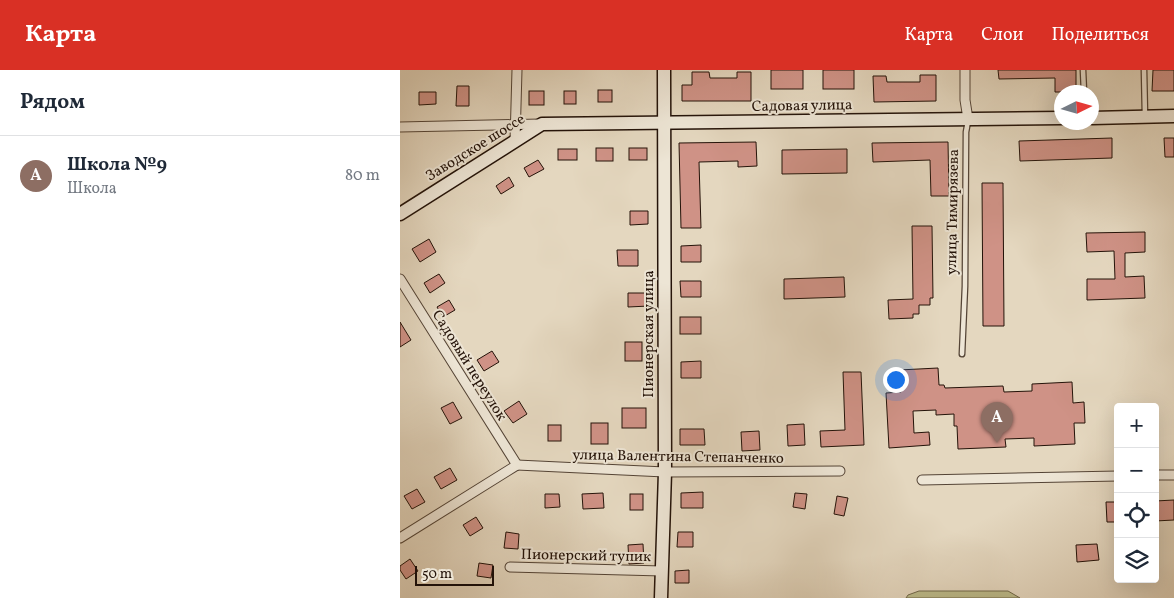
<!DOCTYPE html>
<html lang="ru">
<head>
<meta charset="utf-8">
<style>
  :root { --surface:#fff; --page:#f6f6f7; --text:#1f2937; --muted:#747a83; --line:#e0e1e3; --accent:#d93025 }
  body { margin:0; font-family:Vollkorn,serif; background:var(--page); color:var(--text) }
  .controls { position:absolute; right:15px; bottom:15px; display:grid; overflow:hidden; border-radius:5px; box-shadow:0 5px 20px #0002 }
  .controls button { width:45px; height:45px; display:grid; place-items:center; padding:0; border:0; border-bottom:1px solid var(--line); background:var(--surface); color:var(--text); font:25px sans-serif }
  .compass { position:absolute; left:654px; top:15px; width:45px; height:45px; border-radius:50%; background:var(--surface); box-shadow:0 5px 20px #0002; rotate:85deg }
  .scale { position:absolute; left:15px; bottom:12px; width:79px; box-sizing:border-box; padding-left:5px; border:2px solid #241309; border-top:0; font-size:14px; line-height:18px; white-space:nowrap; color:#241309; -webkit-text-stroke:4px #ede5d5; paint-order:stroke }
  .you { position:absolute; left:495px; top:309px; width:18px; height:18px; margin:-12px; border:4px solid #fff; border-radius:50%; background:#1a73e8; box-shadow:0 0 0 8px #1a73e833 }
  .badge { display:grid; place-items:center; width:32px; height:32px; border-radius:50%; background:var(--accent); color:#fff; font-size:16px; font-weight:700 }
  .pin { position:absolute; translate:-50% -41px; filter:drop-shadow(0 1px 2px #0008) }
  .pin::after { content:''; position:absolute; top:26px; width:18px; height:15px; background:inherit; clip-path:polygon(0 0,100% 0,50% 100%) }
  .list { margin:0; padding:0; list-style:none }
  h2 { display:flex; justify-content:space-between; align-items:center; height:65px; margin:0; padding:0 20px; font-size:21px }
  h2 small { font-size:16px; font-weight:400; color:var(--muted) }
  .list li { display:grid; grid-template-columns:32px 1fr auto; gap:15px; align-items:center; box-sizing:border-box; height:80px; padding:0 20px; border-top:1px solid var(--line) }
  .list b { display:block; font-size:19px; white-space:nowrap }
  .list p { margin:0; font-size:16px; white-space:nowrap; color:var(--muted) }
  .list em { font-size:16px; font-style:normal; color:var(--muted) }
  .icon { flex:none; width:28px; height:28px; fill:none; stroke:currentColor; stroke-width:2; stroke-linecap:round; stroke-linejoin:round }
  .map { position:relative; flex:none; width:774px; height:528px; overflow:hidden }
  header { display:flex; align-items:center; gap:30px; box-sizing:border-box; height:70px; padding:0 25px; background:var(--accent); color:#fff }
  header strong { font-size:24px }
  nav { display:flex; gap:28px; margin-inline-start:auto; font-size:18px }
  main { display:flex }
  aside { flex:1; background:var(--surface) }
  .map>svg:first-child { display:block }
</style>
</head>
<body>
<header>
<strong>Карта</strong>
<nav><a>Карта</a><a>Слои</a><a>Поделиться</a></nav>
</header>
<main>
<aside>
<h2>Рядом<small></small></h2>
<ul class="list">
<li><span class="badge" style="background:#8d6e63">A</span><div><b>Школа №9</b><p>Школа</p></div><em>80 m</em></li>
</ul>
</aside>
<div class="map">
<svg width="774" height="528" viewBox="0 0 774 528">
  <rect width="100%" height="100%" fill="#e4d7bf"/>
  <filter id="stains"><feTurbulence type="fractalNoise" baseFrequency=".004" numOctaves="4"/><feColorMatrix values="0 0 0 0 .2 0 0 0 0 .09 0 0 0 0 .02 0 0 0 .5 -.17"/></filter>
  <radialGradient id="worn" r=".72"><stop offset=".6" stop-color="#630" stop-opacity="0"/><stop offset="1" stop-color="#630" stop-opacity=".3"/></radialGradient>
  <polygon fill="#bcbc8c" stroke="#70684a" points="519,521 608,521 620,528 506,528 508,525"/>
  <g fill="#cf9286" stroke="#241309">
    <rect x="371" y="0" width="32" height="19"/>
    <rect x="423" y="0" width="31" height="19"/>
    <polygon points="598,0 676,0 676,22 655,22 655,8 599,9"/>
    <polygon points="753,0 774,0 774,21 752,21"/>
    <polygon points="292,2 309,2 310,8 337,8 337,2 351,2 351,31 282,31 282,15 292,15"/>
    <polygon points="520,5 536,5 536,31 474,32 473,6 486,6 487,12 520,12"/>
    <polygon points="57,16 69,16 69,36 56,36"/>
    <rect x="198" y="20" width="14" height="12"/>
    <rect x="129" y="21" width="15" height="14"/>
    <rect x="164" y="21" width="12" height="13"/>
    <polygon points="19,22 36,22 36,34 19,35"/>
    <polygon points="712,68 712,88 620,91 619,71"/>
    <polygon points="764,68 774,68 774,87 765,87"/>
    <polygon points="356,72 357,96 338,97 338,91 299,92 301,158 281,158 279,73"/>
    <polygon points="548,72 549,126 531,126 530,90 473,92 472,73"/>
    <rect x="196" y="78" width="17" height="13"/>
    <rect x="229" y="78" width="18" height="12"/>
    <rect x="158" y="79" width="19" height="11"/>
    <polygon points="447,79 447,103 382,104 382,80"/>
    <polygon points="138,90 144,99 129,107 124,98"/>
    <polygon points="109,107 114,116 101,124 96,116"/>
    <polygon points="582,113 603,113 604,256 583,256"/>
    <polygon points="230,141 248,141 248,154 230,155"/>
    <polygon points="512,156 532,156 533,228 530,228 530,235 519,235 519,244 513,244 513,248 489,249 488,230 513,229"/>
    <polygon points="745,162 745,182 725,183 725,207 744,206 745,228 687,230 687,209 715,209 714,181 687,182 686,163"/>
    <polygon points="29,169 36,182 20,192 12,179"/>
    <polygon points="301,175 301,192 281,192 281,176"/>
    <polygon points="217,180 238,180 238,196 218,196"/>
    <polygon points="39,204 45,213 30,223 24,213"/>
    <polygon points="444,207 445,227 384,229 384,209"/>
    <polygon points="280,211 301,211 301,227 281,227"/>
    <polygon points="228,223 249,223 249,236 228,237"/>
    <polygon points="49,230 55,240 43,247 37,237"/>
    <rect x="280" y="247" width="21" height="17"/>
    <polygon points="0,252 11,270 0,277"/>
    <rect x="225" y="272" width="17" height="19"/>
    <polygon points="92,281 99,292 84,301 77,290"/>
    <polygon points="301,291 301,308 281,308 281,292"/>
    <polygon points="538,298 539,315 544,315 545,318 603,316 604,322 632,321 632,314 672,312 673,333 684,332 685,353 674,353 675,374 634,376 634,368 605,369 606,377 558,379 557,356 554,356 554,344 536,345 536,340 513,341 514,363 529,362 530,375 489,378 486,323 501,322 499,300"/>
    <polygon points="443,302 461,302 464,375 421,377 420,361 445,360"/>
    <polygon points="119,331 127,344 113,353 104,341"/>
    <polygon points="53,332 62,348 50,354 41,338"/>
    <rect x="222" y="338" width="24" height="20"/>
    <rect x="191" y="353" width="17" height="21"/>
    <polygon points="404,354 405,375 388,376 387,355"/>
    <rect x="148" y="355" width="13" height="16"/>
    <polygon points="280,359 304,359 305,375 280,375"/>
    <polygon points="359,361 360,380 342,381 341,362"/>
    <polygon points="50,398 57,410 41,419 34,407"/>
    <polygon points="17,419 25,432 12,439 4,426"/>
    <polygon points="303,422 303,438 281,438 281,423"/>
    <polygon points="203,423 204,438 183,439 182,424"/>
    <polygon points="395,423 407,424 405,439 393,437"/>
    <polygon points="145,424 159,424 160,437 145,438"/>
    <rect x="230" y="424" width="13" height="16"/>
    <polygon points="437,426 448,428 444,446 434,444"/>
    <polygon points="774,430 774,450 755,451 755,431"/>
    <polygon points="706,432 718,432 718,452 707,452"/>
    <polygon points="76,447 83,458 70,466 63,455"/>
    <polygon points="106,462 119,464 118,479 104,478"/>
    <polygon points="278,462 293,462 293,477 277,477"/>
    <polygon points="243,474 244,493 229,494 228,475"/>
    <polygon points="697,474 699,490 677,492 676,475"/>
    <polygon points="10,489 18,501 6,509 0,500 0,496"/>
    <polygon points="79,493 93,495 91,508 77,506"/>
    <polygon points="289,500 289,513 275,513 275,501"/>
  </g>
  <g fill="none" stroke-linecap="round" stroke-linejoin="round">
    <g stroke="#544436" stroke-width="7">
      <g id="lane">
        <polyline points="683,0 684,22"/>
        <polyline points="744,0 745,46"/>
        <polyline points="562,284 565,216 566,62 568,51"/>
      </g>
    </g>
    <g stroke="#544436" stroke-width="11">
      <g id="street">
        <polyline points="565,0 565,30 568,49"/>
        <polyline points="0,57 139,54"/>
        <polyline points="115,71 117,0"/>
        <polyline points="0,209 117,395"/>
        <polyline points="117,395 265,402 440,401"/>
        <polyline points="755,405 774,405"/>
        <polyline points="522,410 718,406"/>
        <polyline points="0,468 117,395"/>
        <polyline points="110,497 262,501"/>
      </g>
    </g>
    <g stroke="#241309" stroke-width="15">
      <g id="secondary">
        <polyline points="692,48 774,46"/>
        <polyline points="0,144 142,54 662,48"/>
        <polyline points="261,528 265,402 264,0"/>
      </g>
    </g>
    <use href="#lane" stroke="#ede5d5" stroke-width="4.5"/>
    <use href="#street" stroke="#ede5d5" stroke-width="9"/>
    <use href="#secondary" stroke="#ede5d5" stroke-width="12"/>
  </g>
  <g text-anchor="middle" stroke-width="4" stroke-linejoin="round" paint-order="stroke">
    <g font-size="15" fill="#241309" stroke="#ede5d5">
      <text transform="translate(402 35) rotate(-1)" y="5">Садовая улица</text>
      <text transform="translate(75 77) rotate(-32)" y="5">Заводское шоссе</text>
      <text transform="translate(552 142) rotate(-89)" y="5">улица Тимирязева</text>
      <text transform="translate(248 264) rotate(-90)" y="5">Пионерская улица</text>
      <text transform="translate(70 295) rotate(58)" y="5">Садовый переулок</text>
      <text transform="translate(278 386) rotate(1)" y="5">улица Валентина Степанченко</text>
      <text transform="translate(186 485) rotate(1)" y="5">Пионерский тупик</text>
    </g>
  </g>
  <rect width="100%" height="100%" filter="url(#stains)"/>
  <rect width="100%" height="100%" fill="url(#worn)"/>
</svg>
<div class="controls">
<button>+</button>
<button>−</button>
<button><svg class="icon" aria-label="locate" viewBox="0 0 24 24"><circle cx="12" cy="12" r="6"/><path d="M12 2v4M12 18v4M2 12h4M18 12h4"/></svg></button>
<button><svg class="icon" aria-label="layers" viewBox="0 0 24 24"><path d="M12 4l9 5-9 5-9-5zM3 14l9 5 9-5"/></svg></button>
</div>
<svg class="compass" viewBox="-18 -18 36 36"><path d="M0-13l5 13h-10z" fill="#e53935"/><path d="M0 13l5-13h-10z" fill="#747a83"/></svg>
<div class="scale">50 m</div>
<div class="you"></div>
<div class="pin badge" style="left:597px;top:373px;background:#8d6e63">A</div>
</div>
</main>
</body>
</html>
